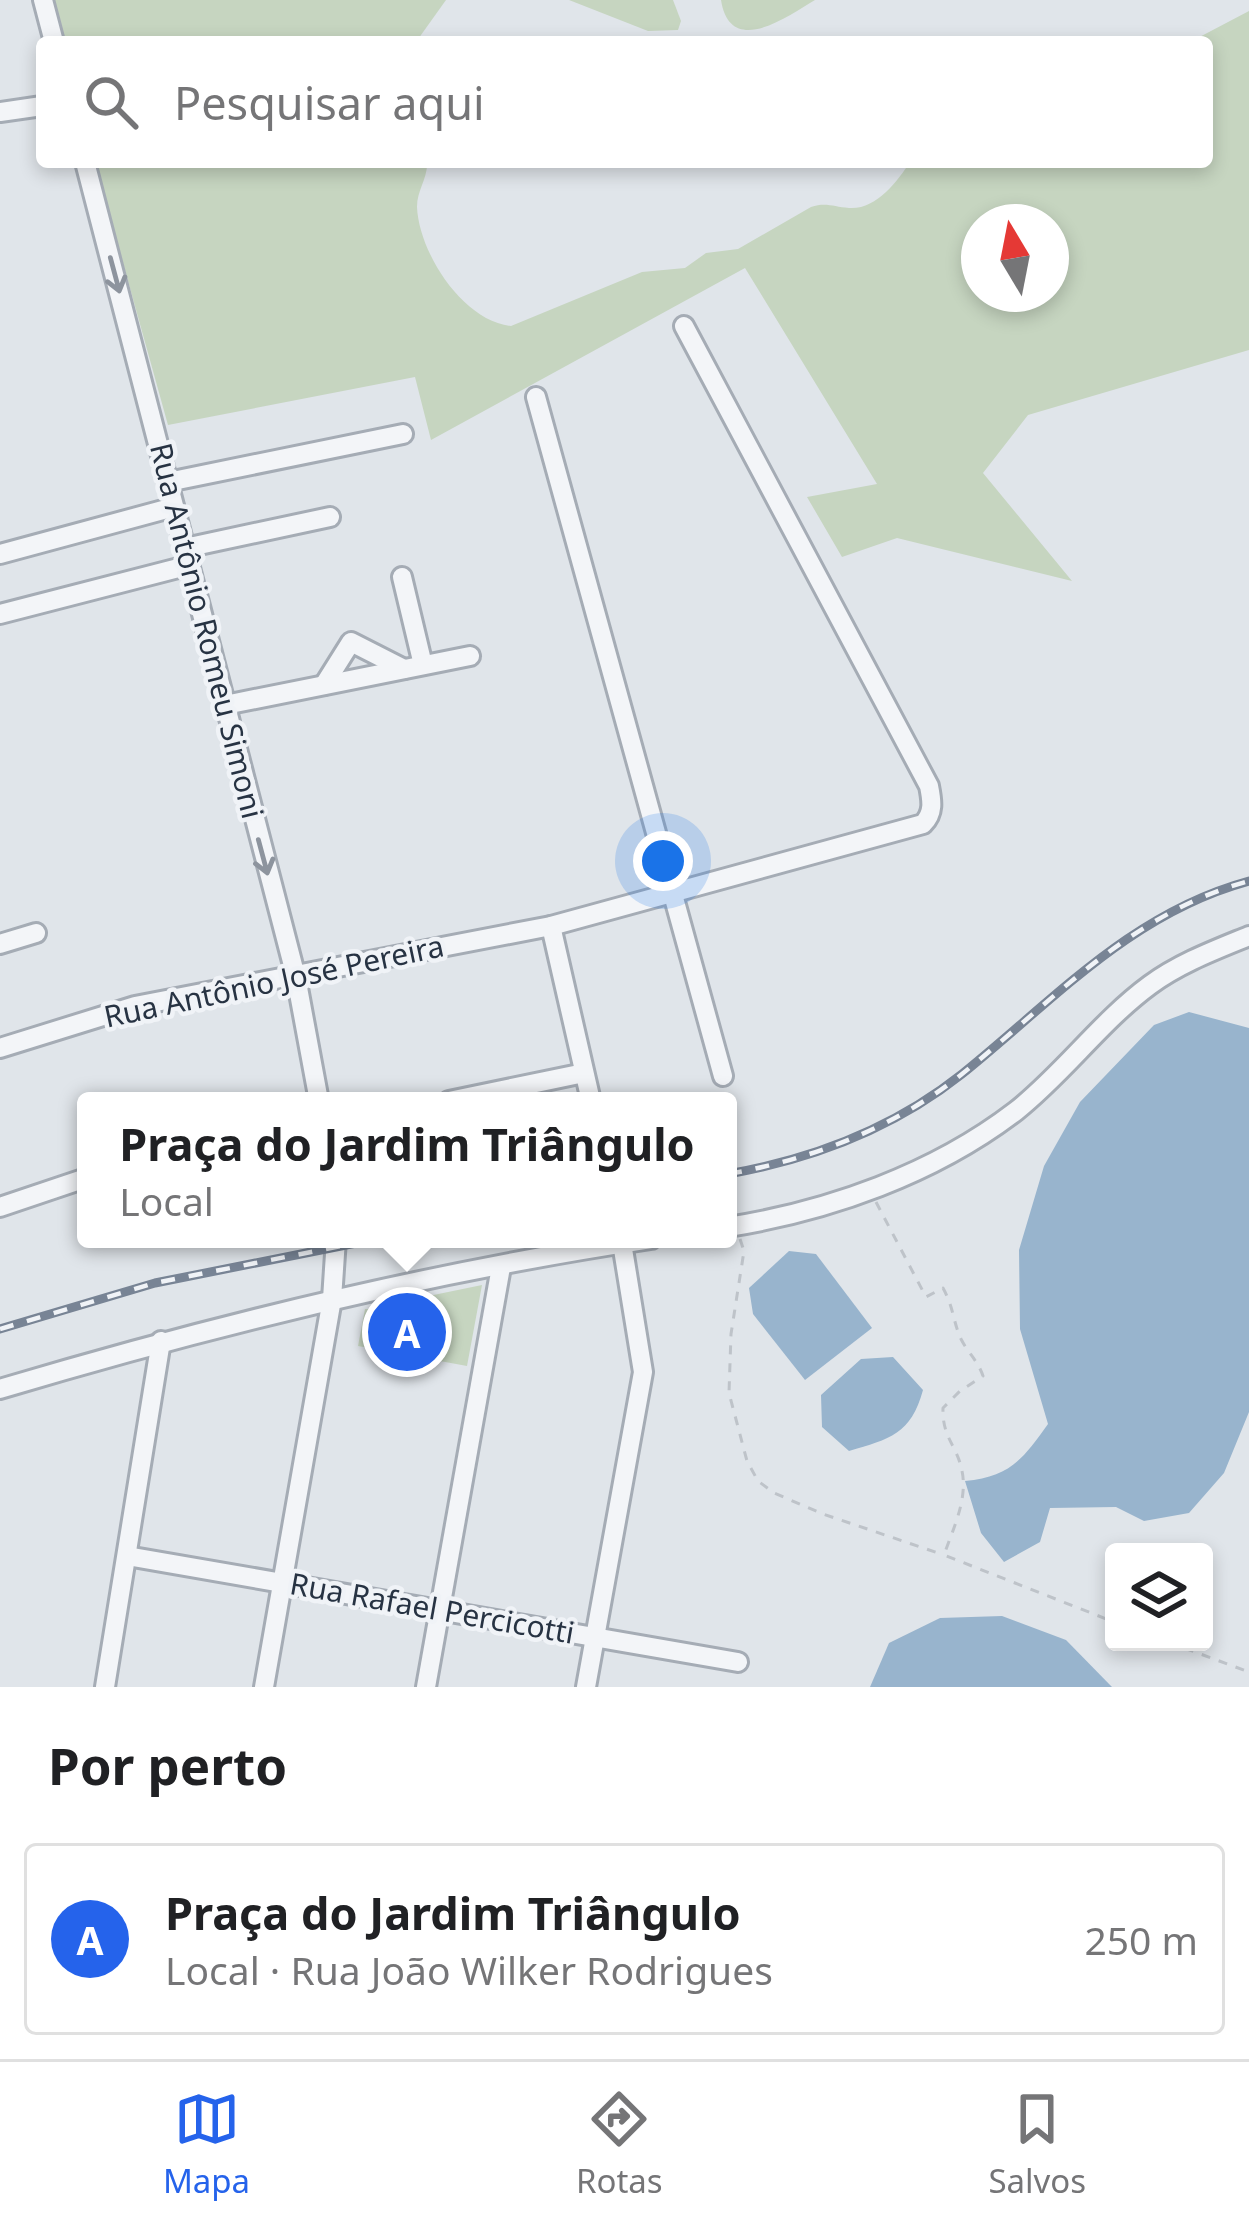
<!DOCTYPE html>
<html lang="pt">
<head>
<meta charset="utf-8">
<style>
  :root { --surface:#fff; --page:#f2f2f2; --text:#202124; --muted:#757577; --line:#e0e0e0; --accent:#2563eb }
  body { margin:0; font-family:"Noto Sans",sans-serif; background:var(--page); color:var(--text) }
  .controls { position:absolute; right:36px; bottom:36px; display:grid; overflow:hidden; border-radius:12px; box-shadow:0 6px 18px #0003 }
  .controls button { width:108px; height:108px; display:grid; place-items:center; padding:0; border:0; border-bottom:3px solid var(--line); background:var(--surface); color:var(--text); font:60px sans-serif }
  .compass { position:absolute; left:961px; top:204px; width:108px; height:108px; border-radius:50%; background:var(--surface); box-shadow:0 6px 18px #0003; rotate:350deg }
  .you { position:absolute; left:663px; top:861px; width:42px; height:42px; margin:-30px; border:9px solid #fff; border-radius:50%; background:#1a73e8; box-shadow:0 0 0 18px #1a73e833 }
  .badge { display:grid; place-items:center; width:78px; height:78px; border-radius:50%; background:var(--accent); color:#fff; font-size:39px; font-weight:700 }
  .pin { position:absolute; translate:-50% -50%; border:6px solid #fff; box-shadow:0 3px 12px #0006 }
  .popup { position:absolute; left:77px; top:1092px; width:660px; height:156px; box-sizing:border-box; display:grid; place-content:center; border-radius:12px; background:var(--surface); filter:drop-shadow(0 3px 9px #0005); font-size:39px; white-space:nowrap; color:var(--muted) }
  .popup b { font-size:45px; color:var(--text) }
  .popup::after { content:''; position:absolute; left:50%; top:100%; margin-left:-24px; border:24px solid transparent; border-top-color:var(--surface) }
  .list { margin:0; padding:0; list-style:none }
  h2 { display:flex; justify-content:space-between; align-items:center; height:156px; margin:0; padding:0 48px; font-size:51px }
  h2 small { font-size:39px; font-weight:400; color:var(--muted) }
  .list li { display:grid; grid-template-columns:78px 1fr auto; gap:36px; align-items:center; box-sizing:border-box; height:192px; margin:0 24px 24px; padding:0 24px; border:3px solid var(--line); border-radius:12px }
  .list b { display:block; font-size:45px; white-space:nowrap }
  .list p { margin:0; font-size:39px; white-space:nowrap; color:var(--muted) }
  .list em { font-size:39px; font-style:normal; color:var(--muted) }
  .icon { flex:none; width:66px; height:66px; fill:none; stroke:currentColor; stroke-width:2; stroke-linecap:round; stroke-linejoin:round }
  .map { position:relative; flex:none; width:1249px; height:1687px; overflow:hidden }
  .search { position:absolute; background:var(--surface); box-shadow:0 6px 18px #0003; left:36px; right:36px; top:36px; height:132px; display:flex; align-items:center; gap:30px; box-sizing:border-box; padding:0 42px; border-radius:12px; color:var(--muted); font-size:45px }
  .sheet { height:372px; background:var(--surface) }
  nav { display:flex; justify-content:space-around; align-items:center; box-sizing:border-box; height:168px; border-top:3px solid var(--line); background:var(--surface); font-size:33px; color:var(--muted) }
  nav a { display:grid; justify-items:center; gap:6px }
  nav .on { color:var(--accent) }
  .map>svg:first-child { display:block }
</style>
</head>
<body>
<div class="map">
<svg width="1249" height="1687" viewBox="0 0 1249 1687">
  <rect width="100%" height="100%" fill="#e0e5ea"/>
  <g fill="#c6d5c0" fill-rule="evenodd">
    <polygon points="49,0 446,0 416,42 61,42"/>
    <polygon points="569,0 673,0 681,21 678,30 648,31"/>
    <path d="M721,0H815C787,17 730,58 721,0Z"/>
    <path d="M1249,11V350L1028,415L983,473L1072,581L897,538L842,557L807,497L877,484L745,268L431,440L415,377L168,425L95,162H427C428,178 417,190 417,207C419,253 463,321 511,326L642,272L685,268L706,253L738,249L811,207C826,202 834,207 849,208C876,210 897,182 910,162H1207V42H1190ZM979,222H1051V294H979Z"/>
    <polygon points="482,1285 467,1366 358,1346 365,1309 420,1312 419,1298"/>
  </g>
  <g fill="#98b4cd">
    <path d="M1189,1012L1249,1028V1412L1224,1473L1189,1513L1144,1521L1116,1507L1050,1508L1040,1542L1004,1562L981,1533L965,1481C1010,1477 1023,1459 1048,1424L1020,1329L1019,1250L1044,1166L1080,1102L1154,1025Z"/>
    <polygon points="789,1251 816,1254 872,1328 805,1380 753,1314 749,1288"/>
    <path d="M893,1357L923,1390C911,1434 890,1439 849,1451L822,1427L821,1395L861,1359Z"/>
    <polygon points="1002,1616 1066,1640 1112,1687 870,1687 889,1643 940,1618"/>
  </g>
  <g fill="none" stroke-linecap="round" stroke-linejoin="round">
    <g stroke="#a5acb5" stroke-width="24">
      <g id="minor">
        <polyline points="43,0 54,42"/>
        <polyline points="0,112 42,106"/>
        <polyline points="85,162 296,977 319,1101"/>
        <polyline points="536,397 723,1076"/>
        <polyline points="168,482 403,434"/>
        <polyline points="185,548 330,517"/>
        <polyline points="0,554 174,507"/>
        <polyline points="402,577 423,665"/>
        <polyline points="0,614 190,565"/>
        <polyline points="324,685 351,642 404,669"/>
        <polyline points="225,705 470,656"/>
        <polyline points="551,926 591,1101"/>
        <polyline points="0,944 36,933"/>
        <path d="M0,1048L135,1006L551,926L923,824C934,813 932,801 929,786L684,326"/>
        <polyline points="449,1101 584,1073"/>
        <polyline points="0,1207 86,1178"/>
        <path d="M728,1227C829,1211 934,1174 1016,1111C1064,1073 1101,1021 1150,985C1180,963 1215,950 1249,936"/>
        <path d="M0,1389C214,1325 430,1272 651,1239"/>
        <polyline points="127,1556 738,1662"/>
        <polyline points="105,1687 161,1341"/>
        <polyline points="264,1687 332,1299 336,1239"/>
        <polyline points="426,1687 501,1267"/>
        <polyline points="586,1687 643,1372 622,1243"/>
      </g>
    </g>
    <g stroke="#bec3c9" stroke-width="3" stroke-dasharray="9 9" stroke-linecap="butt">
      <path d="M876,1202L926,1297L943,1288C954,1308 953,1322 961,1339C968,1353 978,1361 983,1376L960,1391L943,1408C942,1438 957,1445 962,1471C968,1499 953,1529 944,1555L1114,1622"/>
      <polyline points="740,1239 744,1251 731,1334 729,1393 747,1461 758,1481 774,1493 823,1514 941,1554"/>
      <polyline points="1168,1642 1249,1672"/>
    </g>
    <use href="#minor" stroke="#f3f5f8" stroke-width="18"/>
    <g stroke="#788495" stroke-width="9">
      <g id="rail">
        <path d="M728,1174C813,1159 894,1128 962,1074C1054,1000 1131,913 1249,881"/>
        <polyline points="0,1329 155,1283 376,1239"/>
      </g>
    </g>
    <use href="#rail" stroke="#f0f3f7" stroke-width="4.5" stroke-dasharray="14" stroke-linecap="butt"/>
  </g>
  <defs><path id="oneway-shaft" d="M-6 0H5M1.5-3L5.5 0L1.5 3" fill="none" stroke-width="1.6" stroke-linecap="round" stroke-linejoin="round" transform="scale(3)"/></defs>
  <g stroke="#8d949e">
    <use href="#oneway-shaft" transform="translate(115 275) rotate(75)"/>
    <use href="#oneway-shaft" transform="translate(263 857) rotate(75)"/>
  </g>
  <g text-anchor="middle" stroke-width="9" stroke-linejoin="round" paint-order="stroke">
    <g font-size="30" fill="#273343" stroke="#f0f3f7">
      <text transform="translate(206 631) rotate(76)" y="10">Rua Antônio Romeu Simoni</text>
      <text transform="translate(274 982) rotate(-12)" y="10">Rua Antônio José Pereira</text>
      <text transform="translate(432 1609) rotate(10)" y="10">Rua Rafael Percicotti</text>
    </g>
  </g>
</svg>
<div class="controls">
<button><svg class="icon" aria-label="layers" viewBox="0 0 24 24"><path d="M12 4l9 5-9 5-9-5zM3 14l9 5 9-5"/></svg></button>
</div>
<svg class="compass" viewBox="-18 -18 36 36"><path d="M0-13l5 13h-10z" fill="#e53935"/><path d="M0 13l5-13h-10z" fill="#757577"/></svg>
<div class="you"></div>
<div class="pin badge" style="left:407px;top:1332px">A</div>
<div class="popup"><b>Praça do Jardim Triângulo</b>Local</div>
<div class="search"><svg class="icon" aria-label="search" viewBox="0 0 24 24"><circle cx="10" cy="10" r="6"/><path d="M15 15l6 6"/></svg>Pesquisar aqui</div>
</div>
<section class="sheet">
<h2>Por perto<small></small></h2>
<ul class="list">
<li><span class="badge">A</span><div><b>Praça do Jardim Triângulo</b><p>Local · Rua João Wilker Rodrigues</p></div><em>250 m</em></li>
</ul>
</section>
<nav>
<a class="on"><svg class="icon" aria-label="map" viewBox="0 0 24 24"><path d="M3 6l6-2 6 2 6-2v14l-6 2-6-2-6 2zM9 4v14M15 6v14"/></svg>Mapa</a>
<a><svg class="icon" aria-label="directions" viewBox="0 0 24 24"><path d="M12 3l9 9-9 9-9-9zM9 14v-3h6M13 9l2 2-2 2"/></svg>Rotas</a>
<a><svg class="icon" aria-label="saved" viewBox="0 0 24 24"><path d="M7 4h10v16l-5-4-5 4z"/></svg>Salvos</a>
</nav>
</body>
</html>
